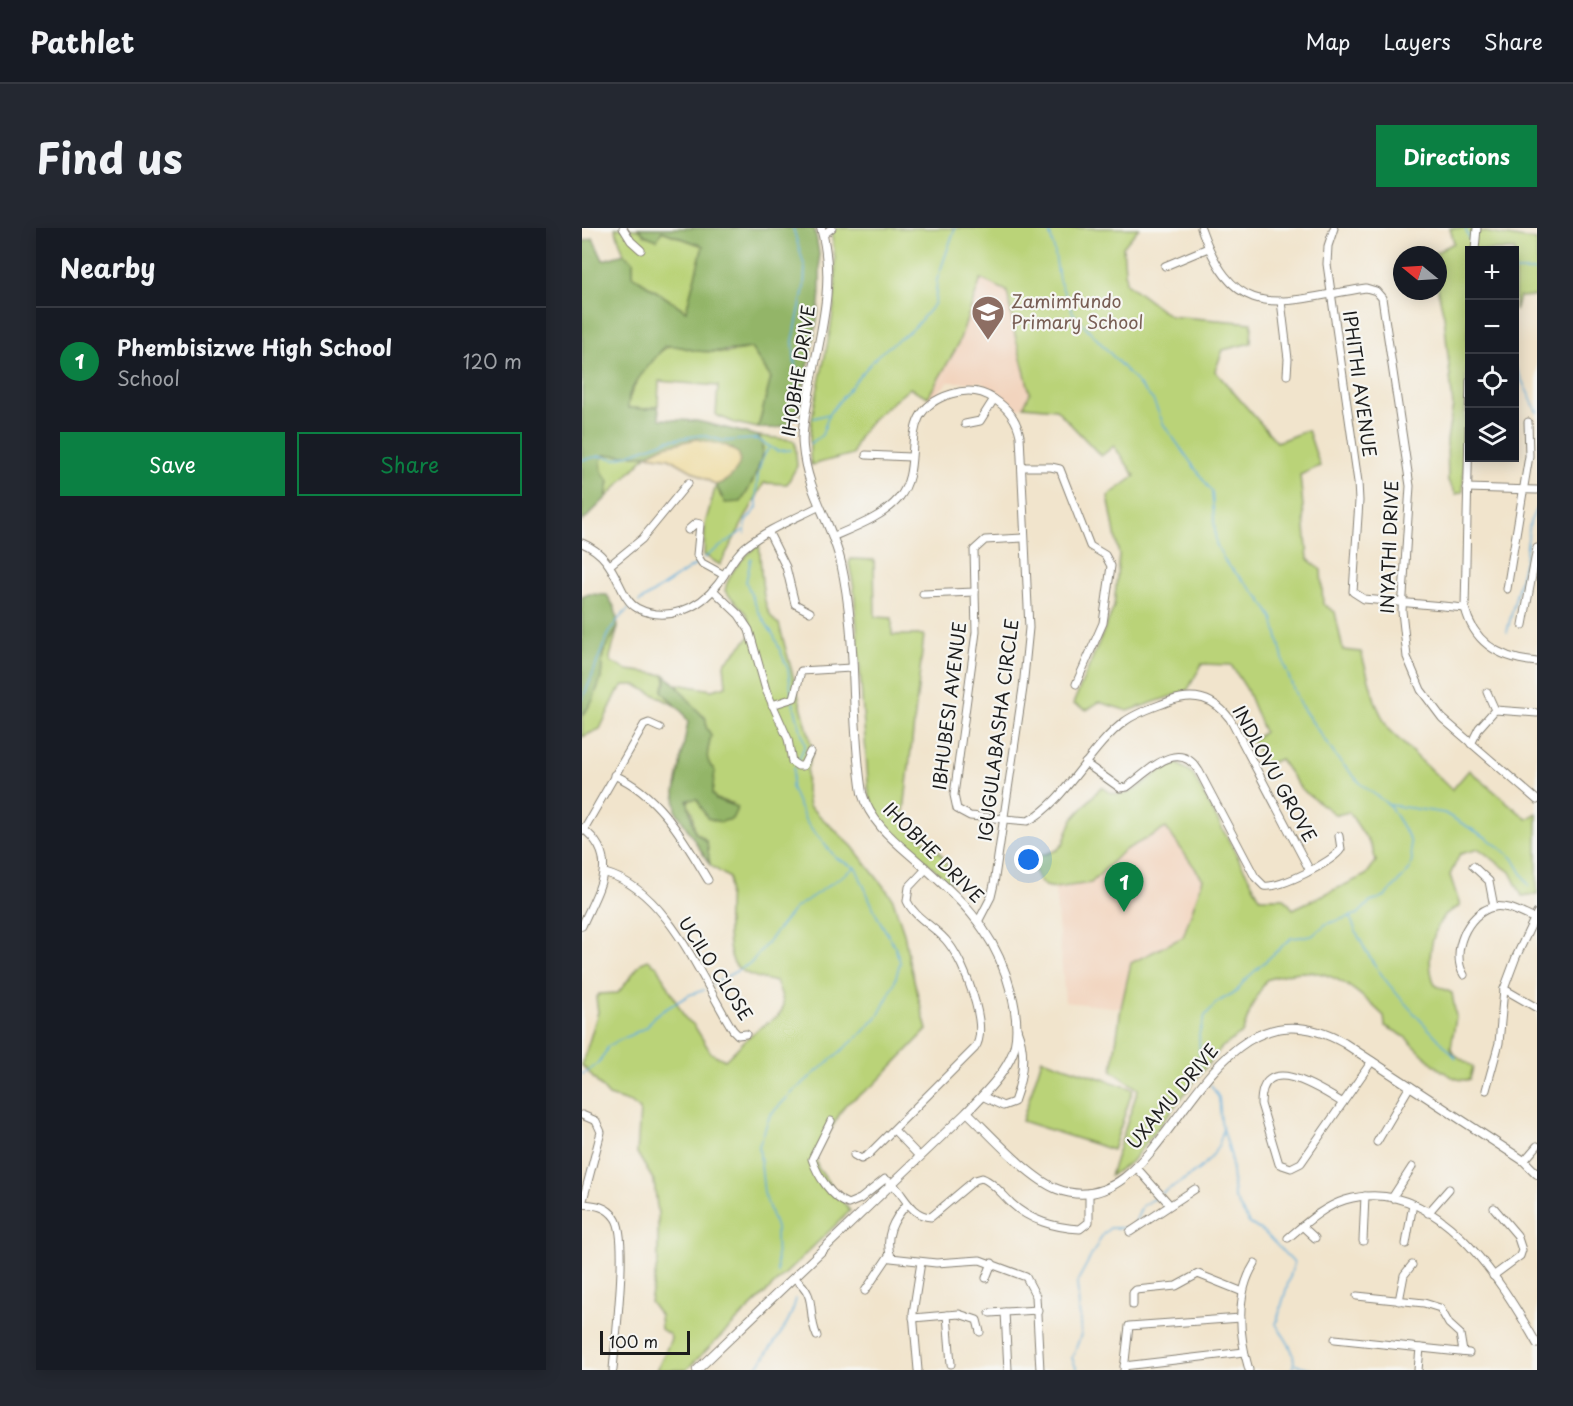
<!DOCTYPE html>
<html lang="en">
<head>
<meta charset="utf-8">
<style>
  :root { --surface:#171b24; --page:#242831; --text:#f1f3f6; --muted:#9ea1a6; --line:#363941; --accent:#0b8043 }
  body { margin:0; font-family:"Playpen Sans",sans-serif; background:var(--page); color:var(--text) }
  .controls { position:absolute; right:18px; top:18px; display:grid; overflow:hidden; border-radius:0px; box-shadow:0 3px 15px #0003 }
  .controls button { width:54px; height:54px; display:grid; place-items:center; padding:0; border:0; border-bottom:2px solid var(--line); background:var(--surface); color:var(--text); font:30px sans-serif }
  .compass { position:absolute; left:811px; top:18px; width:54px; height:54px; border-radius:50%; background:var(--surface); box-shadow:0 3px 15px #0003; rotate:288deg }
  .scale { position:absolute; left:18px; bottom:15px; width:90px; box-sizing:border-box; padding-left:6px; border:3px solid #1c1c1c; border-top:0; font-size:16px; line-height:21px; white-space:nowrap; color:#1c1c1c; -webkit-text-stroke:4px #f6f6f2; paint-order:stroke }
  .you { position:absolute; left:447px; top:632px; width:21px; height:21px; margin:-15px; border:4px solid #fff; border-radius:50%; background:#1a73e8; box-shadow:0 0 0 9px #1a73e833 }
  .badge { display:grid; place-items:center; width:39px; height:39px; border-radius:50%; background:var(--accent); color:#fff; font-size:20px; font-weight:700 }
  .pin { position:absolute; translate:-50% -50px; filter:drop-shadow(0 2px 3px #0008) }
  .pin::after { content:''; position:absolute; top:32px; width:21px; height:18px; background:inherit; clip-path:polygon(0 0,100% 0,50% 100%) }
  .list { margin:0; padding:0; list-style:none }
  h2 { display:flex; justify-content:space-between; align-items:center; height:78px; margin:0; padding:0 24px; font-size:26px }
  h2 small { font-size:20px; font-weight:400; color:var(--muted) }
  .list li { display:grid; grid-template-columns:39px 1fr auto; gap:18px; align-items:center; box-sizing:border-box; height:108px; padding:0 24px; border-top:2px solid var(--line) }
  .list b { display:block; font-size:22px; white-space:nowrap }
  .list p { margin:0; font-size:20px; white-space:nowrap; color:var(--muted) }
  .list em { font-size:20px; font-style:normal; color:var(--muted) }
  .actions { display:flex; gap:12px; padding:18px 24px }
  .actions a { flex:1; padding:14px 0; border:2px solid var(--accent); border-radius:0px; text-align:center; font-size:21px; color:var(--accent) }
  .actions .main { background:var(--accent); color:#fff }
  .icon { flex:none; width:33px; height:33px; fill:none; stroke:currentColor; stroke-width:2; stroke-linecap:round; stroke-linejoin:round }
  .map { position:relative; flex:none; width:955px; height:1142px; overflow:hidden; border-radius:0px }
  header { display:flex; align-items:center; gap:36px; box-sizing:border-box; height:84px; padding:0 30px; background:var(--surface); border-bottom:2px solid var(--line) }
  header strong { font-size:28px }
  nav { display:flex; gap:33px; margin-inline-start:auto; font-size:21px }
  .intro { display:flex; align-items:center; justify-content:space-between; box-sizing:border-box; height:144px; padding:0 36px }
  h1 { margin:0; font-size:42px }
  .button { padding:15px 27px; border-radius:0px; background:var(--accent); color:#fff; font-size:21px; font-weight:700 }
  main { display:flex; gap:36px; padding:0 36px }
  aside { flex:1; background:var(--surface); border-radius:0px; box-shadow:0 3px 15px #0003 }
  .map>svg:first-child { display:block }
</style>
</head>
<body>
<header>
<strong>Pathlet</strong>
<nav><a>Map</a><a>Layers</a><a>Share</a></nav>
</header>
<div class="intro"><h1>Find us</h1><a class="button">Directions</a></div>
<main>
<aside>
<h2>Nearby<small></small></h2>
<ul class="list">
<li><span class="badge">1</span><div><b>Phembisizwe High School</b><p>School</p></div><em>120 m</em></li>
</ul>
<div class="actions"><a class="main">Save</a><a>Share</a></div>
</aside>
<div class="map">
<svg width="955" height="1142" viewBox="0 0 955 1142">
  <rect width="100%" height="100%" fill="#f6f6f2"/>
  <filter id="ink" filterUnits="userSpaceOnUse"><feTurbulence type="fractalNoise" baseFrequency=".0167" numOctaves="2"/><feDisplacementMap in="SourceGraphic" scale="12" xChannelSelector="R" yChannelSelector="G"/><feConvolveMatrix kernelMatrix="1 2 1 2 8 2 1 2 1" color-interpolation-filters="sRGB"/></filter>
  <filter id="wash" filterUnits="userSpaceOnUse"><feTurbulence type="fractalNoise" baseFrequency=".008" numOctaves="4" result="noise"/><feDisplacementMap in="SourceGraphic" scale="24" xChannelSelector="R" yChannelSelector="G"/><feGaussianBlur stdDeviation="1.35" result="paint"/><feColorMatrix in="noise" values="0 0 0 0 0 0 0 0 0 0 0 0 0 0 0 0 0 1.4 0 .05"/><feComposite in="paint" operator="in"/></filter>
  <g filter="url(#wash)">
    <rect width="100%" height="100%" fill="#f1e4cc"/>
    <g fill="#f2d4be">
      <polygon points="399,51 425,63 433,107 449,165 442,178 436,181 399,154 366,154 350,170 346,169 375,119"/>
      <polygon points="585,600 621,651 601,709 549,735 539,780 483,774 473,660 509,655 541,623"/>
    </g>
    <g fill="#bad378" stroke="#6b784a" stroke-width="1.5">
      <polygon points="33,0 79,3 121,18 104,83 51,48 51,33 42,26"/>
      <path d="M248,0H557L541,19L544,55L588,88L670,95L669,115L641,122L633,143L695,214L726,202L738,238L718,247L726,331L739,342L741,376L753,384L761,422L779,424L794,476L806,501L870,562L887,542L945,591L955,585V666L940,668L928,644L897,621L878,626L868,647L878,678C873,681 865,684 862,688C848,707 844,736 853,757L870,765L874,789L869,820L871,825L891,839L888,851C869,859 837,822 824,810C818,805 810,802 803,798L802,788C763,751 738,732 684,752L670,778L660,805L639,820L549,934L528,948L556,861L530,843L539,780L549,735L601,709L621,651L584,600L541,623L509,655L473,660L463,658L457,653L448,631L475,622L481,616L490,592L519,559C552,583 564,541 596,536L610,545L678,670H702L711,681L784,647L794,633L790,619L767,584L754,587L719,561L698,531L684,537L670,513L682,504L664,460L649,437L620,436L605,463L546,483L517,474L505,482L491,476L532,379L537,327L526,268L553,248L532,218L519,228L474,181L442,178L448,165L433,107L425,63L399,51L375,119L346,169L328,160C306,179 277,196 271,226L229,237C225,209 231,183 237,155C249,102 261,54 248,0Z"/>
      <polygon points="868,0 891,0 891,2 955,13 955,68 937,69 933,83 933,22 888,22 881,264 874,266 866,253 865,212 871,178 862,88 856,63 856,27 849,27 872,15"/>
      <path d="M91,117L115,123L145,125L169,120L189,150L176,200L153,195L134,187L136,158L77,153L76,178L65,181L46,180C45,163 73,120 91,117Z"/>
      <path d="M176,208L210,212L213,214L215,238L205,256L182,255L138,337L122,327L123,296L134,257L139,269H162C169,254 190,224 176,208Z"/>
      <polygon points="26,225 65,227 24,270 27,253 20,247 19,231"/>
      <path d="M177,316C180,336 177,386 197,396L227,507L230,524L225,542L224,562L227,578L270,618L310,669L322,705L327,733L345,802L293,856L263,877L233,928L236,940L268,983L104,1142H75L89,1111L88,1107L79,1101L78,1087L68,1074L76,1033V987L72,953L55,925L58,882L49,875L27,868L0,837L16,784L14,770L17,766L36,765L59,735L66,732L76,739L103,790L112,797L129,825L143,832C153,823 163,811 175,802C197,786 210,787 194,754C181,751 159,747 152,735C142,717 147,671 147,650L128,637L122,610L113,604L110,584L105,575L110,570L115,571L121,583L150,575L134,571L130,566L131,540L126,537L124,531L129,508L123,499V489C115,484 100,465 95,456L130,462L144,458L142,436L172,404L164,385L143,363C146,343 163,328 177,316Z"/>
      <path d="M269,331L292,332L293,389L310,390V407H342L321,592C336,619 366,612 368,655L303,596L296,587L287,567L272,360L267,335Z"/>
      <polygon points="36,399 28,429 29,434 45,442 83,447 84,454 81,459 83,467 94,478 54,457 42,457 35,465 18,501 0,509 0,489 11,472 19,450 21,426"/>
      <polygon points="460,831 551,861 531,922 440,893"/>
    </g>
    <g fill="#93b568" stroke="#586842" stroke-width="1.5">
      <path d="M56,0H232C249,63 228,127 214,189C203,201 192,201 176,200L189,150L169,120C151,122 135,125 116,123C104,121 95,116 83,118L55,152L47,167L46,180L65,181L76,178L78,191L115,193L176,208C189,223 168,260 159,274L143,275L134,257L143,254L151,221L115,211L83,218L65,227H22C15,236 20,246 27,253L24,270L0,294V14L11,10L21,32L42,26L51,33V48L104,83L121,18L80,3L75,12L63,7Z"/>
      <polygon points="7,366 25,367 33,380 36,399 21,426 19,450 11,472 0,489 0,369"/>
      <path d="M83,447C100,460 109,478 124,491V499L129,507C126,524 121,531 133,543L130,566L134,571L156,579L150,591L138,594L125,590L115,571L105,572L113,604L125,614L128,637L94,583L93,564L106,494L101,485L80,463L84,454Z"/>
    </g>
    <path fill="#eeda9e" stroke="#857b5d" stroke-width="1.5" d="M115,211L145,218L157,226C161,240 147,253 134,257L87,230L65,227L83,218Z"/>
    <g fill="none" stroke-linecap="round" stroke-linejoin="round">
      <g stroke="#62aedb" stroke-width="1.5">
        <polyline points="211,0 223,40 222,60 211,113 216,175"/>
        <polyline points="466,0 472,20 477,52 491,85 571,172 582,197 630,264 634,316 644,335 677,369 691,390 703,439 717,475 755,530 780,557 807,577 828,611 830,632 827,643 803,668 787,675 776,686 744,696 730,708 709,710 662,753 655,763 634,775 623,788 617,806 618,845"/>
        <polyline points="883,0 888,12"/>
        <polyline points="933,43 955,43"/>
        <polyline points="933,138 955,184"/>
        <polyline points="232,190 246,186"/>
        <polyline points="228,216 240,207 247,186 275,151 297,126 332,100 353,75 355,52 373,0"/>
        <polyline points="0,232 18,228 34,231 87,212 120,207 142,213 175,211 195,223 209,222"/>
        <path d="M163,306L164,293L175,280C174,261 174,237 186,221"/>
        <polyline points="122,330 162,302"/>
        <polyline points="169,330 164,354 176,383 192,408 206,441 210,469"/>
        <polyline points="57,374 116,335"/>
        <polyline points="925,404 943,332 948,294 955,279"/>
        <path d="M0,471C16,442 20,401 47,381"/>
        <polyline points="211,474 223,517 216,534"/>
        <polyline points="808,577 862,585 905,610 931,630 947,658"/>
        <path d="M768,689C789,747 833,785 874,830"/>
        <polyline points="131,756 169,735 212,681 272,640"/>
        <path d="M0,846C14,840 21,831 26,818L65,799L72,788L107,767L122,762"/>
        <path d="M629,857L637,870L639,893L649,928L652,969L667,995L683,1005L712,1035L694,1096C702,1110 717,1125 710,1142"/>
        <path d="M580,965C608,948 638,934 641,899"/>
        <polyline points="552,997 560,978 576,968"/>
        <polyline points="195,1045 194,1000 182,965 177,918 188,887 213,862 278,807 296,788 312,757 318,734 313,719 295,688 274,640 254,630 224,594 209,559 212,540"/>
        <polyline points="714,1136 730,1142"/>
        <path d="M173,1142C189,1118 207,1100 214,1071"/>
        <polyline points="495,1142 490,1130 499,1107 495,1054 521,1006 528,1000 549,1000"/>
      </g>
    </g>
  </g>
  <g filter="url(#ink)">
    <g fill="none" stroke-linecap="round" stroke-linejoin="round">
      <g stroke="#868074" stroke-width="9">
        <g id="minor">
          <polyline points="41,0 49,13 59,22"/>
          <path d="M619,0C654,99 698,73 784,60L794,63L800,70L828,258L820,383L825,429L839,462L860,490L955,572"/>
          <polyline points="752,0 746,18 745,36 776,254 777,273 771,364 782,371 883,380"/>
          <polyline points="241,7 250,0"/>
          <polyline points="893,22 895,0"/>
          <polyline points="583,38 626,20"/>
          <polyline points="699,73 706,131 705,147"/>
          <path d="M888,153L883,380C892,416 920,431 955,434"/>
          <polyline points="383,196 398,193 412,171"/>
          <polyline points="284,227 328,229"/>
          <polyline points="440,239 469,239 478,241 508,318 523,327 529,338 521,395 494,456"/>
          <polyline points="885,260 955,262"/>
          <polyline points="106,302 114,295 118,296 115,327 120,335 142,347"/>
          <polyline points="187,305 204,339 213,376 228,384"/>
          <path d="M250,309C273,299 301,289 317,270C345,236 310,184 369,166C384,161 399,162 412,171C426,180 435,191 438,208L447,400L441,460L412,656L409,669L396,694"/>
          <path d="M441,310L403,312L392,322L394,404L372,567L375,581L388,588L446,593C483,574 508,519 542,494C555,484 573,479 588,473C613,464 632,470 648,491L727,641"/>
          <path d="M0,315C37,330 35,369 55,380C84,395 117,381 136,356C145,344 151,329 163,319C184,302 212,291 236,279"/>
          <polyline points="28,337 60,311 106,255"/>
          <polyline points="925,361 947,228 946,194"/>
          <polyline points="131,362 157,387 167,402 184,462 206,511 210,534 216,538 221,538 228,524"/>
          <polyline points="341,366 393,364"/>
          <polyline points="941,397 955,320"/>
          <polyline points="905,464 913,482"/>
          <polyline points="190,477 212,470 219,443 269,440"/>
          <polyline points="889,516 897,500 913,482 955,485"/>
          <path d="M503,535L538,560L545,559C566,544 596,509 617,543L673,649L682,658C697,661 751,634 759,621L757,608"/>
          <path d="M32,547C77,566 102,612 126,652"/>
          <path d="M0,600C40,630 15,663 0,698"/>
          <polyline points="2,601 62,497 67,495 78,500"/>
          <polyline points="891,638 907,653 912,679"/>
          <path d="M23,645C85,661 119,751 151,802L156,807L164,806"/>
          <path d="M882,747C868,725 885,685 911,679C924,676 939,685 951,690"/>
          <polyline points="922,761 955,780"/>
          <polyline points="904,862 917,815 922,761 934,729 955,685"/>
          <path d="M400,868L421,878L432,874C441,850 445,825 435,801"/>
          <path d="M761,875C740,862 679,821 679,876L697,936L709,940L719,935L790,833"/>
          <polyline points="0,887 14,893 19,904 0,976"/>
          <path d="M249,893L230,931C235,947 250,970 266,976L278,971L303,951C321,959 324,987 349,989L393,952L400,950C411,954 420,966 429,975C447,992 473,1000 498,1001L507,994V965"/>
          <polyline points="312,902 337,928"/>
          <polyline points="795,914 828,858"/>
          <path d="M272,927L279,931L286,927L393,820C408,799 382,735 367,716C356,700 333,691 325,673L327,659L344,641"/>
          <polyline points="942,933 955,918"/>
          <polyline points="554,939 588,977"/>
          <polyline points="810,970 830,939"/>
          <path d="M0,976C13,977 25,978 33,990C47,1009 33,1113 31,1142"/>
          <path d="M325,976C311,992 302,1008 309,1030L354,1035L398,1032L444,1049L454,1068L458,1142"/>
          <polyline points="846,985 867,961"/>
          <polyline points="720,998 733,1010"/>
          <polyline points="548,1004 613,961"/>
          <path d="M706,1010C724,995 741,979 763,972C854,945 918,1051 955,1116"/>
          <polyline points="781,1013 783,968"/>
          <polyline points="824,1016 831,976"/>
          <polyline points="911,1048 938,1028 940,1022 935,1007 912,980"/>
          <path d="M212,1050C237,1068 224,1084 235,1108"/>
          <polyline points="404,1050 410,1035"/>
          <polyline points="283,1063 308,1026"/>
          <polyline points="775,1068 842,1075 858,1080 867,1096 878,1106 881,1124"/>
          <polyline points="817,1073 822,1047 830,1037"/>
          <polyline points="551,1077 551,1065 554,1062 594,1058 616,1046 661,1064"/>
          <polyline points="423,1084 426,1142"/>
          <polyline points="408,1085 456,1082"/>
          <polyline points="365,1087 369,1136"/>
          <polyline points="331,1090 377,1086 395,1092 398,1104"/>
          <polyline points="753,1111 887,1125"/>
          <polyline points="542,1138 662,1124"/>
          <polyline points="336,1142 331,1085 339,1034"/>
          <polyline points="542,1142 547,1098 659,1090"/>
          <path d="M667,1142C657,1108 653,1066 673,1035"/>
          <polyline points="836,1142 838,1120"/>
        </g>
      </g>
      <g stroke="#868074" stroke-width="10">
        <g id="tertiary">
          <path d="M385,884C408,906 447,950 475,961C590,1005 616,733 762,815L942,933L955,946"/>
          <path d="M115,1142L385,884C400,868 418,851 428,831C446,796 422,731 401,701C385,677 362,657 341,638C318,617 289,597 280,565C268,490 276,410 259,335C250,295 225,264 221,219C219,201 224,183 227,165C237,110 255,56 239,0"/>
        </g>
      </g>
      <use href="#minor" stroke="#fff" stroke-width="7"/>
      <use href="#tertiary" stroke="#fff" stroke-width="8"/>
    </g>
  </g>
  <defs>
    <g id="school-pin" transform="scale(1.725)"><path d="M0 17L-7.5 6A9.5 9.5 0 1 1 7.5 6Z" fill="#8d6e63" stroke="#f6f6f2"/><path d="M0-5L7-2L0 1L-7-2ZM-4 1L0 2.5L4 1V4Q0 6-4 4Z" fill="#fff"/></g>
  </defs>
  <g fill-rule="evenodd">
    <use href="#school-pin" x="406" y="84"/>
  </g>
  <g text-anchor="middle" stroke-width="4.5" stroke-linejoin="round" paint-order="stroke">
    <g font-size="18" fill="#785e54" stroke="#f6f6f2" text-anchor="start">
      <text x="429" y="80">Zamimfundo<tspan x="429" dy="21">Primary School</tspan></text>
    </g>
    <g font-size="18" fill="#1c1c1c" stroke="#f6f6f2">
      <text transform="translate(217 143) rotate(-81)" y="6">IHOBHE DRIVE</text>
      <text transform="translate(777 156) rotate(82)" y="6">IPHITHI AVENUE</text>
      <text transform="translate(808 319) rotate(-88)" y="6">INYATHI DRIVE</text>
      <text transform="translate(368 478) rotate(-83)" y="6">IBHUBESI AVENUE</text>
      <text transform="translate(417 502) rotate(-83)" y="6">IGUGULABASHA CIRCLE</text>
      <text transform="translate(692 546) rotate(61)" y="6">INDLOVU GROVE</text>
      <text transform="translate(351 625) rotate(45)" y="6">IHOBHE DRIVE</text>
      <text transform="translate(133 741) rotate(57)" y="6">UCILO CLOSE</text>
      <text transform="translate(591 869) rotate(-50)" y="6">UXAMU DRIVE</text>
    </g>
  </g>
</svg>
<div class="controls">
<button>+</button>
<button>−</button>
<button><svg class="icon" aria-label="locate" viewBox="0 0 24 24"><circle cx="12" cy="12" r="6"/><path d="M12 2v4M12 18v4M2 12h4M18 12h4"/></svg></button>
<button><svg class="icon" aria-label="layers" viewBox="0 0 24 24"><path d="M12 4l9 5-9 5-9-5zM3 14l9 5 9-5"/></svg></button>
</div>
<svg class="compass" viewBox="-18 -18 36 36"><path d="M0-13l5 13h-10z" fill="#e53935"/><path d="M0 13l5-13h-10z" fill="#9ea1a6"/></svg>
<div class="scale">100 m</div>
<div class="you"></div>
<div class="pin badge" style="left:542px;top:684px">1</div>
</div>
</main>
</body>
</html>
